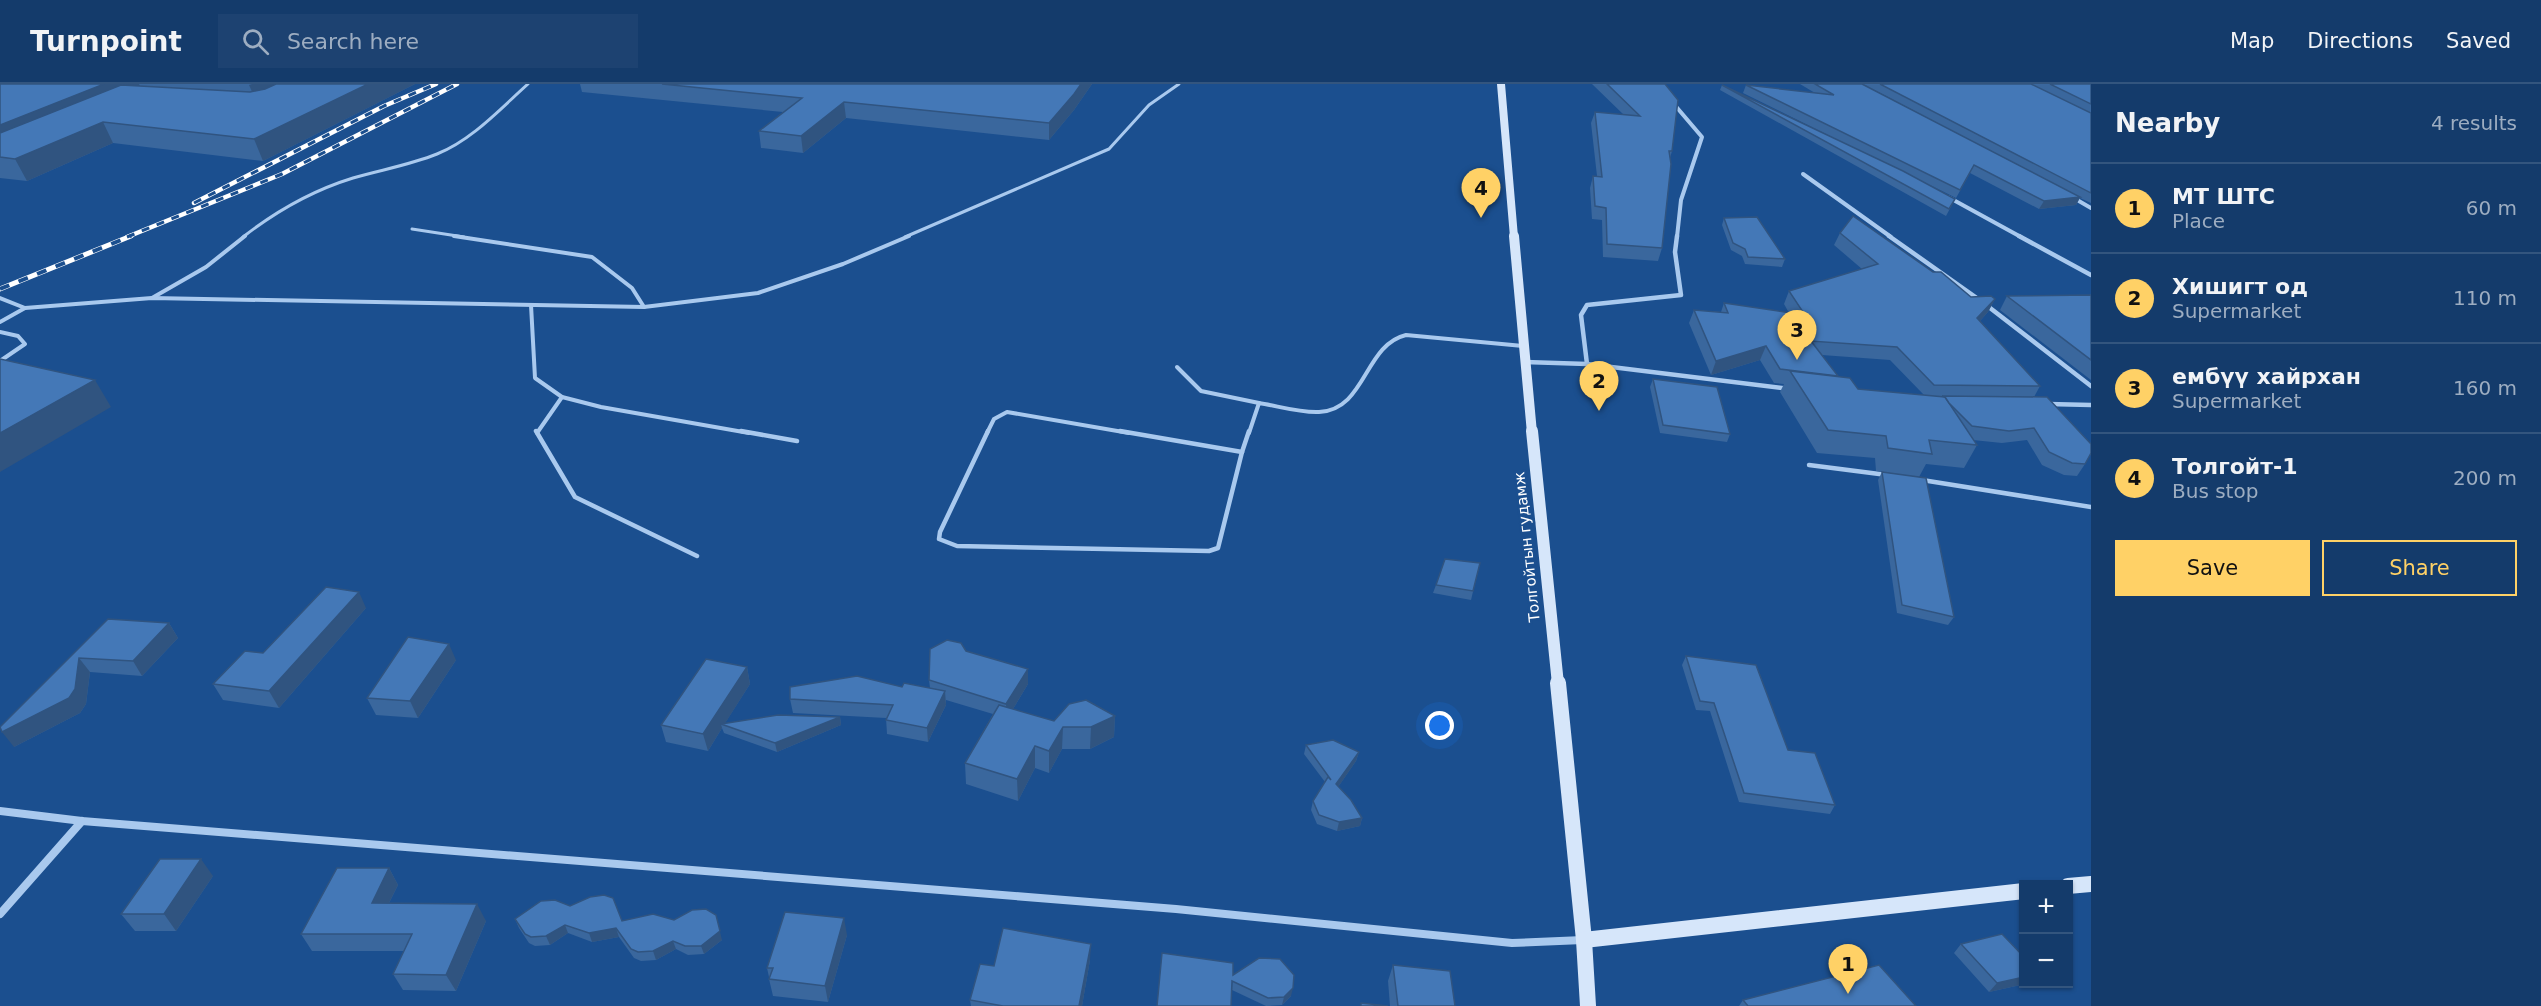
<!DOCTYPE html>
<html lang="en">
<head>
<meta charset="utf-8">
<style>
  :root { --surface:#143b6b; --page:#1d4271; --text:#f1f3f6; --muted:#9dadc1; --line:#33557e; --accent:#ffd166 }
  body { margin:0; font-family:"DejaVu Sans",sans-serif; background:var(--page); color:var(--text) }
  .controls { position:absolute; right:18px; bottom:18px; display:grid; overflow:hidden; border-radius:0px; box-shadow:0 2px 4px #0004 }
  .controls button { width:54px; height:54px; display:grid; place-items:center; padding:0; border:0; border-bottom:2px solid var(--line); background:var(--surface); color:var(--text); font:30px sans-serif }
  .you { position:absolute; left:1440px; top:642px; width:21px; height:21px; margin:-15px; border:4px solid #fff; border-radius:50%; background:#1a73e8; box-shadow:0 0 0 9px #1a73e833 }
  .badge { display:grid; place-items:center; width:39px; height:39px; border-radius:50%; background:var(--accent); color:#111; font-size:20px; font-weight:700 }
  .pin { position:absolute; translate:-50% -50px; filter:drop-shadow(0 2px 3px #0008) }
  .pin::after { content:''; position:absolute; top:32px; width:21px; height:18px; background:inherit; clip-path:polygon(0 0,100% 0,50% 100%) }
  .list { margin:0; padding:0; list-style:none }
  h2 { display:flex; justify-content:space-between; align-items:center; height:78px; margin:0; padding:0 24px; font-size:26px }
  h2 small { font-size:20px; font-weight:400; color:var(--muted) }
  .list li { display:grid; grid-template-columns:39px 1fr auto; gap:18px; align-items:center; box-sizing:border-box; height:90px; padding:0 24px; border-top:2px solid var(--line) }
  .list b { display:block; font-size:22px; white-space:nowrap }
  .list p { margin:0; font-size:20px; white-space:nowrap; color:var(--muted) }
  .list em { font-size:20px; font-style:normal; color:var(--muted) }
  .actions { display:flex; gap:12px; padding:18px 24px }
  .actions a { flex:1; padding:14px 0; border:2px solid var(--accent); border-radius:0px; text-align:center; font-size:21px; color:var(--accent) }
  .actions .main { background:var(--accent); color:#111 }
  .icon { flex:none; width:33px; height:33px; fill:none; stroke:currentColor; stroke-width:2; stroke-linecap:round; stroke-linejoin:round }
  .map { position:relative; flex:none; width:2091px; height:922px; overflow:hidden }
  header { display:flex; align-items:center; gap:36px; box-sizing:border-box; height:84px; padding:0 30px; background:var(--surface); border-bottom:2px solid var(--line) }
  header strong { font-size:28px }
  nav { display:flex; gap:33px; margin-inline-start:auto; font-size:21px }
  .search { width:420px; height:54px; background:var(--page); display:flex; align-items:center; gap:15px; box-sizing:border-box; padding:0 21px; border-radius:0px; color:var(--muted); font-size:22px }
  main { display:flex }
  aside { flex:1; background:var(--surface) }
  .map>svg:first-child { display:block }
</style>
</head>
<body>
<header>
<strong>Turnpoint</strong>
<div class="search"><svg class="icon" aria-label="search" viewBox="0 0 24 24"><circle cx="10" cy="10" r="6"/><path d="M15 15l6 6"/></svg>Search here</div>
<nav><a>Map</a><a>Directions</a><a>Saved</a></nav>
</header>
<main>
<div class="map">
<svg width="2091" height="922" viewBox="0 0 2091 922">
  <rect width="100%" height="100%" fill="#1b4f8f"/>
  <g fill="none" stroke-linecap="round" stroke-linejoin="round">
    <g stroke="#a9c9ee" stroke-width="3">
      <polyline points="412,145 464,153"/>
      <path d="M243,153C275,128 314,106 353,94C380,86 410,81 437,70C472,56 500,25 528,0"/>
      <polyline points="905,153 1109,65 1149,21 1179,0"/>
    </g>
    <g stroke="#a9c9ee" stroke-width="4">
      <polyline points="454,152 592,173 632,204 644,223"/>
      <polyline points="0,214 25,224 152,214 644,223 758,209 843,180 909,152"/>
      <polyline points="152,214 206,183 245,152"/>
      <polyline points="531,221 535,294 562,313 601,323 749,349"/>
      <polyline points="0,238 25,224"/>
      <polyline points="0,248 18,252 25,260 0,277"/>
      <polyline points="1177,283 1201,307 1259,319"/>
      <polyline points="537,349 562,313"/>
      <polyline points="987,349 994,335 1007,328 1129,349"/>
      <path d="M1249,349L1259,319C1278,322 1300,329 1319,328C1366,326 1364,261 1406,251L1523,262"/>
    </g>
    <g stroke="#a9c9ee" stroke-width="4.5">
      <polyline points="536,347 575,413 697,472"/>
      <polyline points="741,347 797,357"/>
      <polyline points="988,347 940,448 939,455 957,462 1209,467 1218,464 1242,368"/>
      <polyline points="1120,347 1242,368"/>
      <polyline points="1242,368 1249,347"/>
      <polyline points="1809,381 1887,391"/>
      <polyline points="1922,396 2091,423"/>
    </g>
    <g stroke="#a9c9ee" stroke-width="4">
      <polyline points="1673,19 1702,53 1681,116 1677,153"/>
      <polyline points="1803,90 1891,153"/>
      <polyline points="1948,113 2021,153"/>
      <polyline points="2072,113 2091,124"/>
    </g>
    <g stroke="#a9c9ee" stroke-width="4.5">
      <polyline points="1889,152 1981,217 2091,302"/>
      <polyline points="2019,152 2091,191"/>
      <polyline points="1525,278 1587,280 1790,305"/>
      <polyline points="1587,280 1581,231 1587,221 1681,211 1675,168 1677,152"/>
      <polyline points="2048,320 2091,321"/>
    </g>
    <g stroke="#a9c9ee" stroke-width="8">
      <polyline points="0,727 82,737 1176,825 1512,859 1583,856"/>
      <polyline points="0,830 82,737"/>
    </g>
    <polyline stroke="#d6e6fa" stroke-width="8" points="1501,0 1514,153"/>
    <polyline stroke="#d6e6fa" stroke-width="10" points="1514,152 1532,349"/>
    <polyline stroke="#d6e6fa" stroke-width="12" points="1532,347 1558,600"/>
    <g stroke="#d6e6fa" stroke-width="16">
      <polyline points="1558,599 1584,856 1588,922"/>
      <polyline points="2068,802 2091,800"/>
      <polyline points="1584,856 2024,807"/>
    </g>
    <g stroke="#fff" stroke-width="4.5">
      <g id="rail-far1">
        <polyline points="194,119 384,22 436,0"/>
        <polyline points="127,153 282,90 457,0"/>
      </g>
    </g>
    <g stroke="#fff" stroke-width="5">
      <polyline id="rail" points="0,205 131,152"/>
    </g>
    <use href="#rail-far1" stroke="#1b4f8f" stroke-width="3" stroke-dasharray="8" stroke-linecap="butt"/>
    <use href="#rail" stroke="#1b4f8f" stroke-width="4" stroke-dasharray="10" stroke-linecap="butt"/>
  </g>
  <g fill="#3a679d" fill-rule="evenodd">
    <polygon points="0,0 415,0 263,77 113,59 27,97 0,94"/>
    <polygon points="580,0 1092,0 1074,26 1049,56 846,34 803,69 761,64 759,47 783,28 582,8"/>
    <polygon points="1592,0 1665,0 1672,67 1670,74 1662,164 1658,177 1603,173 1602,136 1592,135 1590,104 1593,92 1597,92 1591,39 1595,28 1624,31"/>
    <polygon points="1800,0 1862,0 1932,36 1863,0 2091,0 2091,119 2080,114 2076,121 2039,125 1970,89 1956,114 1928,100 1955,115 1946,132 1720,6 1722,1 1862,68 1743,9 1746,1 1815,9"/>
    <polygon points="1724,134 1785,175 1782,183 1745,180 1742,172 1731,166 1722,141"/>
    <path d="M1840,149L1933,188L1971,213L1995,215L1988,228L1980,237L2040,302L2034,313L2085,380L2077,392L2064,391L2042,381L2027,356L2002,359L1973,356L1977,361L1964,384L1926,380L1919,393L1876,387L1875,374L1817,369L1780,308L1784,300L1774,299L1760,276L1711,291L1689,239L1694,226L1721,228L1724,219L1789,229L1784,220L1789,207L1862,185L1834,161ZM1822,271L1890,276L1924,311L1858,305L1838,292Z"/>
    <polygon points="2091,211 2091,296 2000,226 2007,212"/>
    <polygon points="1653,295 1730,350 1727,358 1660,349 1650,303"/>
    <polygon points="1882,388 1954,533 1948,541 1897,529 1878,396"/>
    <polygon points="1480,479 1471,516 1433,509 1436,501"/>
    <polygon points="366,524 279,624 223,616 213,600 263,569"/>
    <polygon points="108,535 169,539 178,554 142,592 90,588 86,620 80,629 14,663"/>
    <polygon points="966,567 1028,585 1028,600 1013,625 1054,637 1115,632 1114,653 1090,665 1062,665 1049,689 1035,684 1018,717 966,700 965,679 993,630 946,616 946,621 928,658 887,650 886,634 793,629 790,615 902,603 930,604 929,596"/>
    <polygon points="1686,572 1788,666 1835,721 1830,730 1739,718 1710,627 1696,626 1682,581"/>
    <polygon points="456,576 418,634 376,631 367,614"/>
    <polygon points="747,583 750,600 725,639 840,633 841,641 777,668 724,649 722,644 708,667 666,658 661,641"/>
    <polygon points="1306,661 1359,668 1356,677 1338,703 1362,734 1360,742 1337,747 1317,740 1311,726 1313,717 1325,698 1304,670"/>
    <polygon points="389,784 398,801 389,819 486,837 456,907 403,906 393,890 404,867 312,867 301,850"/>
    <polygon points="213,792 176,847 135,847 121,830"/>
    <polygon points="570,822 622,837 674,836 722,856 704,870 688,871 676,865 656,876 641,877 634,874 619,853 592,858 568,849 550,861 535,862 529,859 519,844 515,835"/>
    <polygon points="847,851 828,918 773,912 769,895 769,893 767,884"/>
    <polygon points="1961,860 2024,900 2025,900 1989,908 1954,869"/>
    <polygon points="1090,876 1082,922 971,922 970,916 994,882"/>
    <polygon points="1393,881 1455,922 1390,922 1388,897"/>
    <polygon points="1233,891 1291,912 1282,921 1266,922 1232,906"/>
    <polygon points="1743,916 1916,922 1739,922"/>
  </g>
  <g fill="#305480">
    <polygon points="104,0 139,0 143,9 0,68 0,41"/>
    <polygon points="252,0 312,0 258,21 249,1"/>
    <polygon points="368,0 415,0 263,77 254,55"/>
    <polygon points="1081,0 1092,0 1074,26 1049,56 1049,39"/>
    <polygon points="844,18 846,34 803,69 801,52"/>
    <polygon points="103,38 113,59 27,97 15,75"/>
    <polygon points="2080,113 2076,121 2039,125 2044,117"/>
    <polygon points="1995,215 1988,228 1970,248 1977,234"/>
    <polygon points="1766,262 1760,276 1711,291 1716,277"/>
    <polygon points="95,296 111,323 0,388 0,349"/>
    <polygon points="359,508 366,524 279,624 269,607"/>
    <polygon points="169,539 178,554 142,592 133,577"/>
    <polygon points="449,560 456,576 418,634 410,617"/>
    <polygon points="79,574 90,588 86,620 80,629 14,663 2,648"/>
    <polygon points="747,583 750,600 724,641 721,640 722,644 708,667 703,650"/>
    <polygon points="1028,585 1028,600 1007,635 1006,620"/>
    <polygon points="945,607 946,621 928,658 927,644"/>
    <polygon points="1115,632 1114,653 1090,665 1091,643"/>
    <polygon points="840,633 841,641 777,668 775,659"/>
    <polygon points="1063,643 1062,665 1049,689 1049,667"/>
    <polygon points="1035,662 1035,684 1018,717 1017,695"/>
    <polygon points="1359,668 1356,677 1334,709 1336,700"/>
    <polygon points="1362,734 1360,742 1337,747 1339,738"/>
    <polygon points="201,775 213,792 176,847 164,830"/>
    <polygon points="389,784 398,801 381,835 372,819"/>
    <polygon points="477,820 486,837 456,907 446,891"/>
    <polygon points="716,831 722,856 704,870 701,862"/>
    <polygon points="844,834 847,851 828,918 825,902"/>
    <polygon points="565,841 568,849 550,861 546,852"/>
    <polygon points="616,844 619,853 592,858 589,849"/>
    <polygon points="673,857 676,865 656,876 653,867"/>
    <polygon points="1091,860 1090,876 1082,922 1079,922"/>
    <polygon points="2024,893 2024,900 2025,900 1989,908 1997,899"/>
    <polygon points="1293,904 1291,912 1282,921 1284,913"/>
  </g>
  <g fill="#4478b7" stroke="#305480" stroke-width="1.5">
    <polygon points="0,0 104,0 0,41"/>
    <polygon points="276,0 368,0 254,55 103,38 15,75 0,73 0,49 121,1 250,8 265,5"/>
    <polygon points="662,0 1081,0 1074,10 1049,39 844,18 801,52 759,47 802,14"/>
    <polygon points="1607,0 1665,0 1678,16 1672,67 1669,67 1671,80 1662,164 1607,160 1606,124 1595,122 1593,92 1602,93 1595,28 1640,32"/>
    <polygon points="1815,0 1862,0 2080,113 2044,117 1974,81 1960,106 1746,1 1834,11"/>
    <polygon points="1880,0 2031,0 2091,29 2091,109"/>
    <polygon points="2050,0 2091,0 2091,20"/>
    <polygon points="1722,1 1903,87 1955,115 1949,125"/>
    <polygon points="1853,132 1933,188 1941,188 1971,213 1991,212 1995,215 1977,234 2040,302 1934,301 1897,263 1811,257 1838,292 1780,285 1766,262 1716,277 1694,226 1728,229 1724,219 1805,231 1789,207 1878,180 1840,149"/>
    <polygon points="1757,133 1785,175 1748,173 1745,165 1733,159 1724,134"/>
    <polygon points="2091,211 2091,276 2007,212"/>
    <polygon points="0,275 95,296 0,349"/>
    <polygon points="1790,287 1850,294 1858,305 1945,313 1977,361 1929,356 1932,370 1888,364 1886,352 1828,346"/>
    <polygon points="1653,295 1717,303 1730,350 1663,341"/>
    <polygon points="1942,312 2047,313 2091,360 2091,369 2085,380 2072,379 2049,368 2034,344 2009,347 1972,342 1949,319 1945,313"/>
    <polygon points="1882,388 1926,394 1954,533 1902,521"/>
    <polygon points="1445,475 1480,479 1473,507 1436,501"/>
    <polygon points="326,503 359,508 269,607 213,600 245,567 263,569"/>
    <polygon points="108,535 169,539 133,577 79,574 75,605 69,614 2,648 0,643"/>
    <polygon points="408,553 449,560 410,617 367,614"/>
    <polygon points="947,556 961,559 966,567 1028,585 1006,620 929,596 930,565"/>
    <polygon points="1686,572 1756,581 1788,666 1815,669 1835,721 1744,709 1714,619 1700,617"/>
    <polygon points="706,575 747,583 703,650 661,641"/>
    <polygon points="857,592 902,603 904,599 945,607 927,644 886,636 893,621 790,615 790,603"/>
    <polygon points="1086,616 1115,632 1091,643 1063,643 1049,667 1035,662 1017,695 965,679 999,621 1054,637 1069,620"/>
    <polygon points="778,631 840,633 775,659 721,640"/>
    <polygon points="1333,656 1359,668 1336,700 1351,716 1362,734 1339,738 1319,731 1313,717 1328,693 1331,696 1306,661"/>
    <polygon points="160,775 201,775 164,830 121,830"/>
    <polygon points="337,784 389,784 372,819 477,820 446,891 393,890 412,850 301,850"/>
    <polygon points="604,811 613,814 622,837 653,830 674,836 692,826 706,825 716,831 720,847 701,862 685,862 673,857 653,867 638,868 631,865 616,844 589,849 565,841 546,852 531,853 525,850 515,835 541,817 555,816 570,822 590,813"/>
    <polygon points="785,828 844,834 825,902 769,895 773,884 767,884"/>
    <polygon points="1003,844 1091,860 1079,922 1003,922 970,916 980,880 994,882"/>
    <polygon points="2002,850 2024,873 2024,893 1997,899 1961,860"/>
    <polygon points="1162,869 1233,879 1233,891 1259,874 1280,875 1294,891 1293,904 1284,913 1268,914 1232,897 1231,922 1157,922"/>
    <polygon points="1393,881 1450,887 1455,922 1398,922"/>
    <polygon points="1879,881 1916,922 1748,922 1743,916"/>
    <polygon points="1361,919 1388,922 1361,922"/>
  </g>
  <g text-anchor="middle" stroke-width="5" stroke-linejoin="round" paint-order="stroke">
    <g font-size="15" fill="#fff" stroke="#1b4f8f">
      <text transform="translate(1527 463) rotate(-96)" y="5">Толгойтын гудамж</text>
    </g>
  </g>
</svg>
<div class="controls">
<button>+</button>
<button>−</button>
</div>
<div class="you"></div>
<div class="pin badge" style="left:1848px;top:910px">1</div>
<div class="pin badge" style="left:1599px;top:327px">2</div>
<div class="pin badge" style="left:1797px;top:276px">3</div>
<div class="pin badge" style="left:1481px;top:134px">4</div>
</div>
<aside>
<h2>Nearby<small>4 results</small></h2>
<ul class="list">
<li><span class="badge">1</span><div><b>MТ ШТС</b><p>Place</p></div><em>60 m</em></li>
<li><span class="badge">2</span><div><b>Хишигт од</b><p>Supermarket</p></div><em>110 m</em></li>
<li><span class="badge">3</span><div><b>ембүү хайрхан</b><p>Supermarket</p></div><em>160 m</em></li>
<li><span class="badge">4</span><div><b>Толгойт-1</b><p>Bus stop</p></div><em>200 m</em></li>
</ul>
<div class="actions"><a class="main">Save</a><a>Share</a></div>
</aside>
</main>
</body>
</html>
